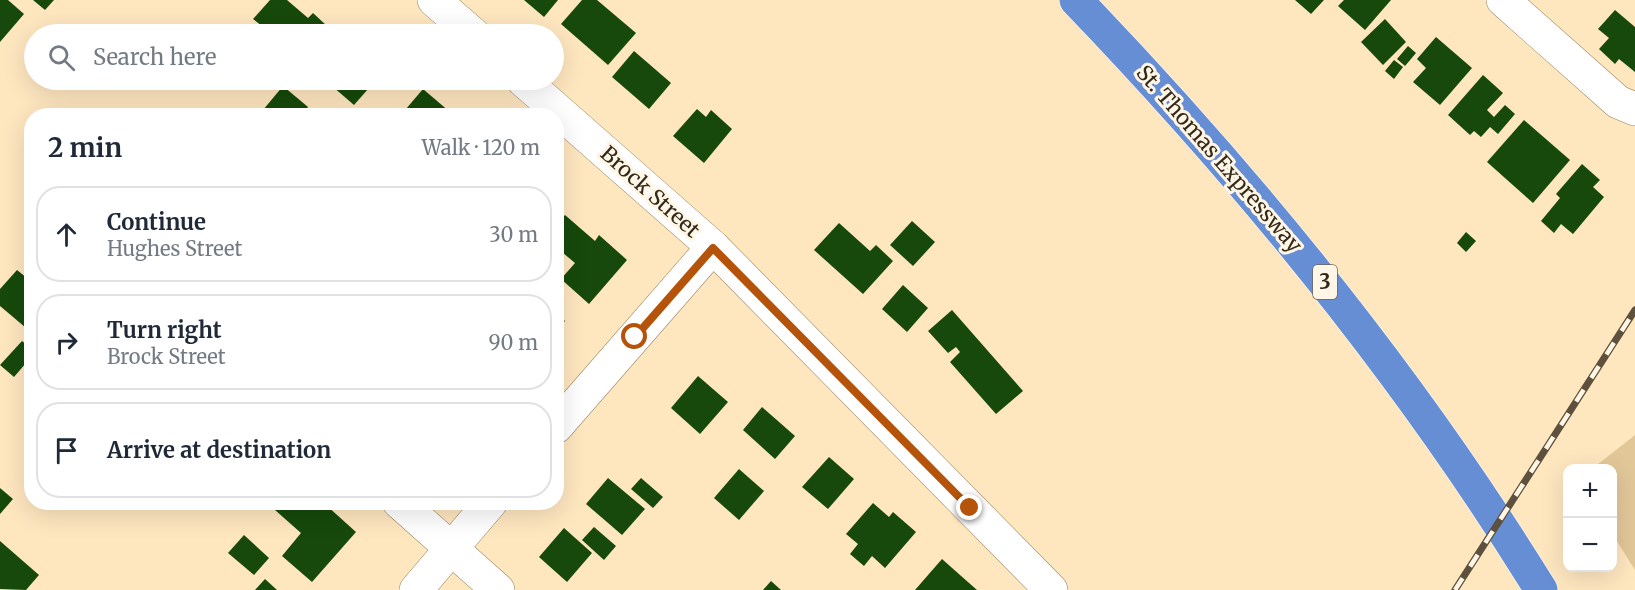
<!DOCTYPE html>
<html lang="en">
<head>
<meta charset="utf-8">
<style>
  :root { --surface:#fff; --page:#f2f2f3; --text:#1f2937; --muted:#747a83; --line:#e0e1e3 }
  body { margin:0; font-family:Merriweather,serif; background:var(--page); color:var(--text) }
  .controls { position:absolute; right:18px; bottom:18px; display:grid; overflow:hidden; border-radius:12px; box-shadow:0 6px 24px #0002 }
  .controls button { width:54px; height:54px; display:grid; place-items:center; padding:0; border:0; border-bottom:2px solid var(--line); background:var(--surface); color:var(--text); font:30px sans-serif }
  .stop { position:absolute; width:18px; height:18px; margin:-14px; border:4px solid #b45309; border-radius:50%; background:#fff }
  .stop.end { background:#b45309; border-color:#fff; box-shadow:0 2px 6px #0008 }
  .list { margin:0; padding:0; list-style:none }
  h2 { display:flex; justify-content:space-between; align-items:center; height:78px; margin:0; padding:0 24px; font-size:26px }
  h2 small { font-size:20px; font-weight:400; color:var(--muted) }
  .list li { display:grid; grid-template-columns:39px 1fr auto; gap:18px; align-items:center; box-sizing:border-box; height:96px; margin:0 12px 12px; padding:0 12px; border:2px solid var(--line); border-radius:24px }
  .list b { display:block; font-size:22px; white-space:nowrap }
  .list p { margin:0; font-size:20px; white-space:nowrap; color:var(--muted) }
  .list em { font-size:20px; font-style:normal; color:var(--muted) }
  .icon { flex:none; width:33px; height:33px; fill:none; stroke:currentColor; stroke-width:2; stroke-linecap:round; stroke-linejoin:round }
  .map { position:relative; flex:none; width:1635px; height:590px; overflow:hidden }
  .search { position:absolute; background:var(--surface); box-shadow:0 6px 24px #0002; left:24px; top:24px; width:540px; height:66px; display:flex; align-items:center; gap:15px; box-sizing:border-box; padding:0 21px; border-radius:33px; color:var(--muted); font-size:22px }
  .panel { position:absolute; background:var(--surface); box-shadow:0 6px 24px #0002; left:24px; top:108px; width:540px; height:402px; border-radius:24px }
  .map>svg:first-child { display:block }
</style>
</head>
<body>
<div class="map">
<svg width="1635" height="590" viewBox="0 0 1635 590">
  <rect width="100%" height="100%" fill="#fee6bf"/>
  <polygon fill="#e2c799" points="1635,435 1635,570 1613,535 1612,468 1597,468 1597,465"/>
  <g fill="#16490b">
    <polygon points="0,0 8,0 24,14 0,42"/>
    <polygon points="33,0 54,0 45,10"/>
    <polygon points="270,0 287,0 308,18 313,13 327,26 323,31 327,34 272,34 253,19"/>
    <polygon points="524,0 558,0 544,17"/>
    <polygon points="582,0 597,0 636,33 608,65 561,24"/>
    <polygon points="1295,0 1324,0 1311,14"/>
    <polygon points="1344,0 1391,0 1365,30 1338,6"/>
    <polygon points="1615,10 1635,27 1635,72 1619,59 1615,64 1599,49 1609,38 1598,29"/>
    <polygon points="1385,19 1406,42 1383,65 1361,42"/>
    <polygon points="1436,37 1472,68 1440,105 1413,82 1426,68 1417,59"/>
    <polygon points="1408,46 1416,53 1405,66 1397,59"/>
    <polygon points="634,51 671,83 649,109 612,77"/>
    <polygon points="1394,60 1403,67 1394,79 1385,71"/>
    <polygon points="1483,75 1503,93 1487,110 1494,117 1505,105 1515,114 1498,134 1490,127 1481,137 1474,131 1470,135 1448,115"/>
    <polygon points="325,80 376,80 354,105"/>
    <polygon points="283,86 308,107 301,116 258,116"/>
    <polygon points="423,89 450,112 447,116 400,116"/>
    <polygon points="697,109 706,117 711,110 732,129 704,163 673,136"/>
    <polygon points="1524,120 1570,160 1533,203 1487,162"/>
    <polygon points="1582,164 1600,180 1593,187 1604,197 1573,234 1561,224 1554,233 1541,221 1560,198 1556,194"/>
    <polygon points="565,215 595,241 599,235 627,260 589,304 561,279 575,263 556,247 556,225"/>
    <polygon points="912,221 935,242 913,266 890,245"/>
    <polygon points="839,223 870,251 876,245 893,261 863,294 814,250"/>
    <polygon points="1466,232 1476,241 1466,252 1457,243"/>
    <polygon points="17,270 32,282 32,333 0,306 0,289"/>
    <polygon points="903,285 928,308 907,332 882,309"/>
    <polygon points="952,310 1023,391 996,414 950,362 960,352 956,347 948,353 928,331"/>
    <polygon points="556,314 565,321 556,331"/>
    <polygon points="22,341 32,349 32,356 14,377 0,365"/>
    <polygon points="698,376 728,402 700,434 671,408"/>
    <polygon points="762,407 795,436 775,459 743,430"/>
    <polygon points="829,457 854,479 828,509 802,487"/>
    <polygon points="739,469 764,491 739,520 714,498"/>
    <polygon points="608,478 645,509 622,535 586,504"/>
    <polygon points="641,478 663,497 653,508 631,489"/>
    <polygon points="0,488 13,499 0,514"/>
    <polygon points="281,502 313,502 322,510 326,505 356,532 312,582 282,556 301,533 275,510"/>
    <polygon points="873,503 889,517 893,512 916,532 885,568 872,556 864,566 850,554 858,544 846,534"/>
    <polygon points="594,527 616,546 604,560 582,540"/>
    <polygon points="564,528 592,553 567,582 539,557"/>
    <polygon points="244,535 269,558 254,575 228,553"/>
    <polygon points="0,541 39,575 26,590 0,589"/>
    <polygon points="942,559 960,575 977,590 915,590"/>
    <polygon points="265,579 277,590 255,590"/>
    <polygon points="771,581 781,590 763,590"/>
  </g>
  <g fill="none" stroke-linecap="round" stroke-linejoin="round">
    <g stroke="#9a845f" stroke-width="34">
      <g id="minor">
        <polyline points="434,0 473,34"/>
        <polyline points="1503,0 1618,102 1635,109"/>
        <polyline points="523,80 713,247 1051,590"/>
        <polyline points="556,427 713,247"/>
        <polyline points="399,502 498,590"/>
        <polyline points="416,590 491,502"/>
      </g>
    </g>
    <g stroke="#fff" stroke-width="34">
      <path id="highway" d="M1076,0C1250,181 1409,376 1541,590"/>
    </g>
    <use href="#minor" stroke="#fff" stroke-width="33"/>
    <use href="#highway" stroke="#658ed4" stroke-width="33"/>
    <g stroke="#5d513d" stroke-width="7">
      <polyline id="rail" points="1455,590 1635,310"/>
    </g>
    <use href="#rail" stroke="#fff6e6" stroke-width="4.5" stroke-dasharray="14" stroke-linecap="butt"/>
  </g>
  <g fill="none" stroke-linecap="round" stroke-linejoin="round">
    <polyline stroke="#b45309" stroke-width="8" points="635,337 713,248 970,508"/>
  </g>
  <g text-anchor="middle" stroke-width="6" stroke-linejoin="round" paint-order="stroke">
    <rect fill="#fff6e6" stroke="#706657" stroke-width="1.5" x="1313" y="265" width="24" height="34" rx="4.5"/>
    <g font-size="20" font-weight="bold" fill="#32291a">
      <text x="1325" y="289">3</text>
    </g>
    <g font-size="21" fill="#32291a" stroke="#fff6e6">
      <text transform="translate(1219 159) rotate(49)" y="7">St. Thomas Expressway</text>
      <text transform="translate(650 192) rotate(42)" y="7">Brock Street</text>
    </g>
  </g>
</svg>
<div class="controls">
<button>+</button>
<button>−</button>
</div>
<div class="stop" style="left:635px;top:337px"></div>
<div class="stop end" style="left:970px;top:508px"></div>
<div class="search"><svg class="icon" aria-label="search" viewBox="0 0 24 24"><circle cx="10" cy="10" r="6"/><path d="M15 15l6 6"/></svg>Search here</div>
<section class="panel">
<h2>2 min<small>Walk · 120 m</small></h2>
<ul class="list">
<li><svg class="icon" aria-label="ahead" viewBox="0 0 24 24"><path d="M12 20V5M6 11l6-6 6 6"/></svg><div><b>Continue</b><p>Hughes Street</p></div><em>30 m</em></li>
<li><svg class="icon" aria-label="right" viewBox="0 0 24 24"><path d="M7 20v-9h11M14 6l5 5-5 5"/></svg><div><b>Turn right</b><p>Brock Street</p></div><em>90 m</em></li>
<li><svg class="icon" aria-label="arrive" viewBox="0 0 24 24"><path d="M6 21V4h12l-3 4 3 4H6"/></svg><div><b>Arrive at destination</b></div></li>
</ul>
</section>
</div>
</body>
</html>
